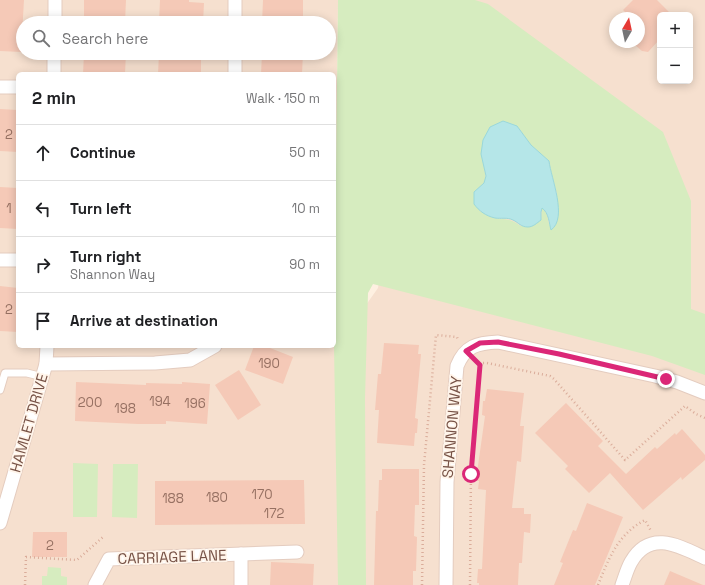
<!DOCTYPE html>
<html lang="en">
<head>
<meta charset="utf-8">
<style>
  :root { --surface:#fff; --page:#f6f6f6; --text:#202124; --muted:#757577; --line:#e0e0e0 }
  body { margin:0; font-family:"Space Grotesk",sans-serif; background:var(--page); color:var(--text) }
  .controls { position:absolute; right:12px; top:12px; display:grid; overflow:hidden; border-radius:6px; box-shadow:0 2px 10px #0003 }
  .controls button { width:36px; height:36px; display:grid; place-items:center; padding:0; border:0; border-bottom:1px solid var(--line); background:var(--surface); color:var(--text); font:20px sans-serif }
  .compass { position:absolute; left:609px; top:12px; width:36px; height:36px; border-radius:50%; background:var(--surface); box-shadow:0 2px 10px #0003; rotate:9deg }
  .stop { position:absolute; width:12px; height:12px; margin:-9px; border:3px solid #db2777; border-radius:50%; background:#fff }
  .stop.end { background:#db2777; border-color:#fff; box-shadow:0 1px 4px #0008 }
  .list { margin:0; padding:0; list-style:none }
  h2 { display:flex; justify-content:space-between; align-items:center; height:52px; margin:0; padding:0 16px; font-size:17px }
  h2 small { font-size:13px; font-weight:400; color:var(--muted) }
  .list li { display:grid; grid-template-columns:26px 1fr auto; gap:12px; align-items:center; box-sizing:border-box; height:56px; padding:0 16px; border-top:1px solid var(--line) }
  .list b { display:block; font-size:15px; white-space:nowrap }
  .list p { margin:0; font-size:13px; white-space:nowrap; color:var(--muted) }
  .list em { font-size:13px; font-style:normal; color:var(--muted) }
  .icon { flex:none; width:22px; height:22px; fill:none; stroke:currentColor; stroke-width:2; stroke-linecap:round; stroke-linejoin:round }
  .map { position:relative; flex:none; width:705px; height:585px; overflow:hidden }
  .search { position:absolute; background:var(--surface); box-shadow:0 2px 10px #0003; left:16px; top:16px; width:320px; height:44px; display:flex; align-items:center; gap:10px; box-sizing:border-box; padding:0 14px; border-radius:22px; color:var(--muted); font-size:15px }
  .panel { position:absolute; background:var(--surface); box-shadow:0 2px 10px #0003; left:16px; top:72px; width:320px; height:276px; border-radius:6px }
  .map>svg:first-child { display:block }
</style>
</head>
<body>
<div class="map">
<svg width="705" height="585" viewBox="0 0 705 585">
  <rect width="100%" height="100%" fill="#fef0e1"/>
  <path fill="#f6e0cf" fill-rule="evenodd" d="M0,0H338L334,337V74H18V346H334V350L378,288L395,182L369,0H705V585H0ZM660,15H690V81H660ZM615,18H639V42H615ZM23,23H329V53H23Z"/>
  <g fill="#d6ecbf" fill-rule="evenodd">
    <path d="M338,0H475L488,4L663,132L691,201V309L705,314V375L652,356L373,284L368,293L365,398L366,585H338L334,346ZM517,126L531,145L549,161L551,172L557,194L549,224C548,218 547,212 542,208L541,220L521,226C510,218 507,220 495,218C490,217 485,213 480,211L474,192C483,184 488,182 484,169Z"/>
    <polygon points="73,463 98,464 97,517 73,517"/>
    <polygon points="113,464 138,464 137,518 112,517"/>
    <polygon points="48,567 61,568 61,576 67,577 67,585 42,585 42,576 47,576"/>
  </g>
  <path fill="#b5e6e8" stroke="#9ad8db" d="M503,121L517,126L531,145L549,161C551,178 568,218 551,230C549,223 549,213 542,208L541,212V220C537,223 533,227 528,227C521,227 519,223 513,220C507,217 501,219 495,218C486,216 479,211 474,204V192L484,183L486,176L481,154L483,140L490,127Z"/>
  <g fill="#f5c9b7">
    <polygon points="0,0 24,0 21,52 0,51"/>
    <polygon points="84,0 126,0 125,23 84,23"/>
    <polygon points="160,0 189,0 189,2 204,3 203,23 159,23"/>
    <polygon points="263,0 303,0 303,23 262,23"/>
    <polygon points="633,0 657,0 672,15 660,15 660,39 648,52 642,51 635,45 639,42 639,40 645,34 639,28 639,18 631,18 623,10"/>
    <polygon points="84,53 126,53 125,74 83,74"/>
    <polygon points="159,53 201,53 201,74 158,74"/>
    <polygon points="262,53 303,53 302,74 261,74"/>
    <polygon points="0,109 18,110 18,152 0,151"/>
    <polygon points="0,187 18,188 18,229 0,228"/>
    <polygon points="0,286 18,288 18,332 0,331"/>
    <polygon points="384,343 419,345 418,354 421,354 415,418 418,419 417,433 415,433 414,446 377,443 379,410 375,410 378,374 381,374"/>
    <polygon points="254,346 265,346 293,357 283,384 245,370"/>
    <polygon points="239,370 261,405 238,420 215,385"/>
    <polygon points="76,382 146,385 146,383 182,384 182,382 210,384 207,424 166,421 166,424 138,424 75,421"/>
    <polygon points="487,389 524,393 520,426 524,426 521,462 517,461 512,508 524,508 524,514 531,514 530,533 524,532 522,563 519,563 518,585 479,585 479,583 477,583 478,569 482,569 486,490 478,489 479,481 476,480 485,416 482,415 483,401 485,401"/>
    <polygon points="566,403 603,441 598,446 626,474 655,447 657,449 675,433 676,435 682,429 705,455 705,460 682,480 681,477 643,510 610,473 589,493 565,469 568,466 535,433"/>
    <polygon points="382,469 419,469 419,505 415,505 414,536 417,537 416,571 413,571 413,585 374,585 376,511 378,511 379,480 382,480"/>
    <polygon points="304,480 305,524 155,525 155,481"/>
    <polygon points="587,503 623,517 610,549 595,585 554,585 563,563 560,562 573,530 576,531"/>
    <polygon points="33,532 67,532 67,557 32,557"/>
    <polygon points="271,562 314,564 313,585 270,585"/>
    <polygon points="670,571 703,585 664,585"/>
  </g>
  <g fill="none" stroke-linecap="round" stroke-linejoin="round">
    <g stroke="#e4ccbf" stroke-width="9">
      <polyline id="service" points="0,390 5,373 27,373 43,377"/>
    </g>
    <g stroke="#e4ccbf" stroke-width="15">
      <g id="minor">
        <polyline points="55,23 55,0"/>
        <polyline points="235,23 235,0"/>
        <polyline points="54,74 54,53"/>
        <polyline points="235,74 235,53"/>
        <polyline points="0,87 18,87"/>
        <polyline points="0,260 18,260"/>
        <polyline points="46,364 155,363 190,360 215,346"/>
        <polyline points="0,523 46,364 47,346"/>
        <polyline points="95,585 109,559 297,552"/>
        <polyline points="241,585 241,554"/>
        <path d="M446,585L447,482L457,366C465,346 477,343 498,342L655,376L677,382L705,393"/>
        <path d="M622,585C625,577 627,569 631,562C650,529 679,546 705,558"/>
      </g>
    </g>
    <g stroke="#daac9a" stroke-width="2.5" stroke-dasharray="1 3" stroke-linecap="butt">
      <polyline points="25,585 26,557 77,560 103,537"/>
      <polyline points="422,585 424,465 436,335 457,337 458,340"/>
      <polyline points="470,585 471,468 479,370 482,363 487,363 550,376 554,379 625,460 685,406 696,414 705,418"/>
      <path d="M598,585C609,558 618,534 645,520L651,531"/>
    </g>
    <use href="#service" stroke="#fff" stroke-width="7"/>
    <use href="#minor" stroke="#fff" stroke-width="13"/>
  </g>
  <g fill="none" stroke-linecap="round" stroke-linejoin="round">
    <polyline stroke="#db2777" stroke-width="5" points="471,474 480,365 466,351 480,343 498,342 559,354 666,379"/>
  </g>
  <g text-anchor="middle" stroke-width="3.5" stroke-linejoin="round" paint-order="stroke">
    <g font-size="13" fill="#967062">
      <text x="9" y="139">2</text>
      <text x="9" y="213">1</text>
      <text x="9" y="314">2</text>
      <text x="269" y="368">190</text>
      <text x="160" y="406">194</text>
      <text x="90" y="407">200</text>
      <text x="195" y="408">196</text>
      <text x="125" y="413">198</text>
      <text x="262" y="499">170</text>
      <text x="217" y="502">180</text>
      <text x="173" y="503">188</text>
      <text x="274" y="518">172</text>
      <text x="50" y="550">2</text>
    </g>
    <g font-size="15" fill="#775246" stroke="#fff4e9">
      <text transform="translate(29 423) rotate(-74)" y="5">HAMLET DRIVE</text>
      <text transform="translate(452 427) rotate(-85)" y="5">SHANNON WAY</text>
      <text transform="translate(172 557) rotate(-2)" y="5">CARRIAGE LANE</text>
    </g>
  </g>
</svg>
<div class="controls">
<button>+</button>
<button>−</button>
</div>
<svg class="compass" viewBox="-18 -18 36 36"><path d="M0-13l5 13h-10z" fill="#e53935"/><path d="M0 13l5-13h-10z" fill="#757577"/></svg>
<div class="stop" style="left:471px;top:474px"></div>
<div class="stop end" style="left:666px;top:379px"></div>
<div class="search"><svg class="icon" aria-label="search" viewBox="0 0 24 24"><circle cx="10" cy="10" r="6"/><path d="M15 15l6 6"/></svg>Search here</div>
<section class="panel">
<h2>2 min<small>Walk · 150 m</small></h2>
<ul class="list">
<li><svg class="icon" aria-label="ahead" viewBox="0 0 24 24"><path d="M12 20V5M6 11l6-6 6 6"/></svg><div><b>Continue</b></div><em>50 m</em></li>
<li><svg class="icon" aria-label="left" viewBox="0 0 24 24"><path d="M17 20v-9H6M10 6l-5 5 5 5"/></svg><div><b>Turn left</b></div><em>10 m</em></li>
<li><svg class="icon" aria-label="right" viewBox="0 0 24 24"><path d="M7 20v-9h11M14 6l5 5-5 5"/></svg><div><b>Turn right</b><p>Shannon Way</p></div><em>90 m</em></li>
<li><svg class="icon" aria-label="arrive" viewBox="0 0 24 24"><path d="M6 21V4h12l-3 4 3 4H6"/></svg><div><b>Arrive at destination</b></div></li>
</ul>
</section>
</div>
</body>
</html>
